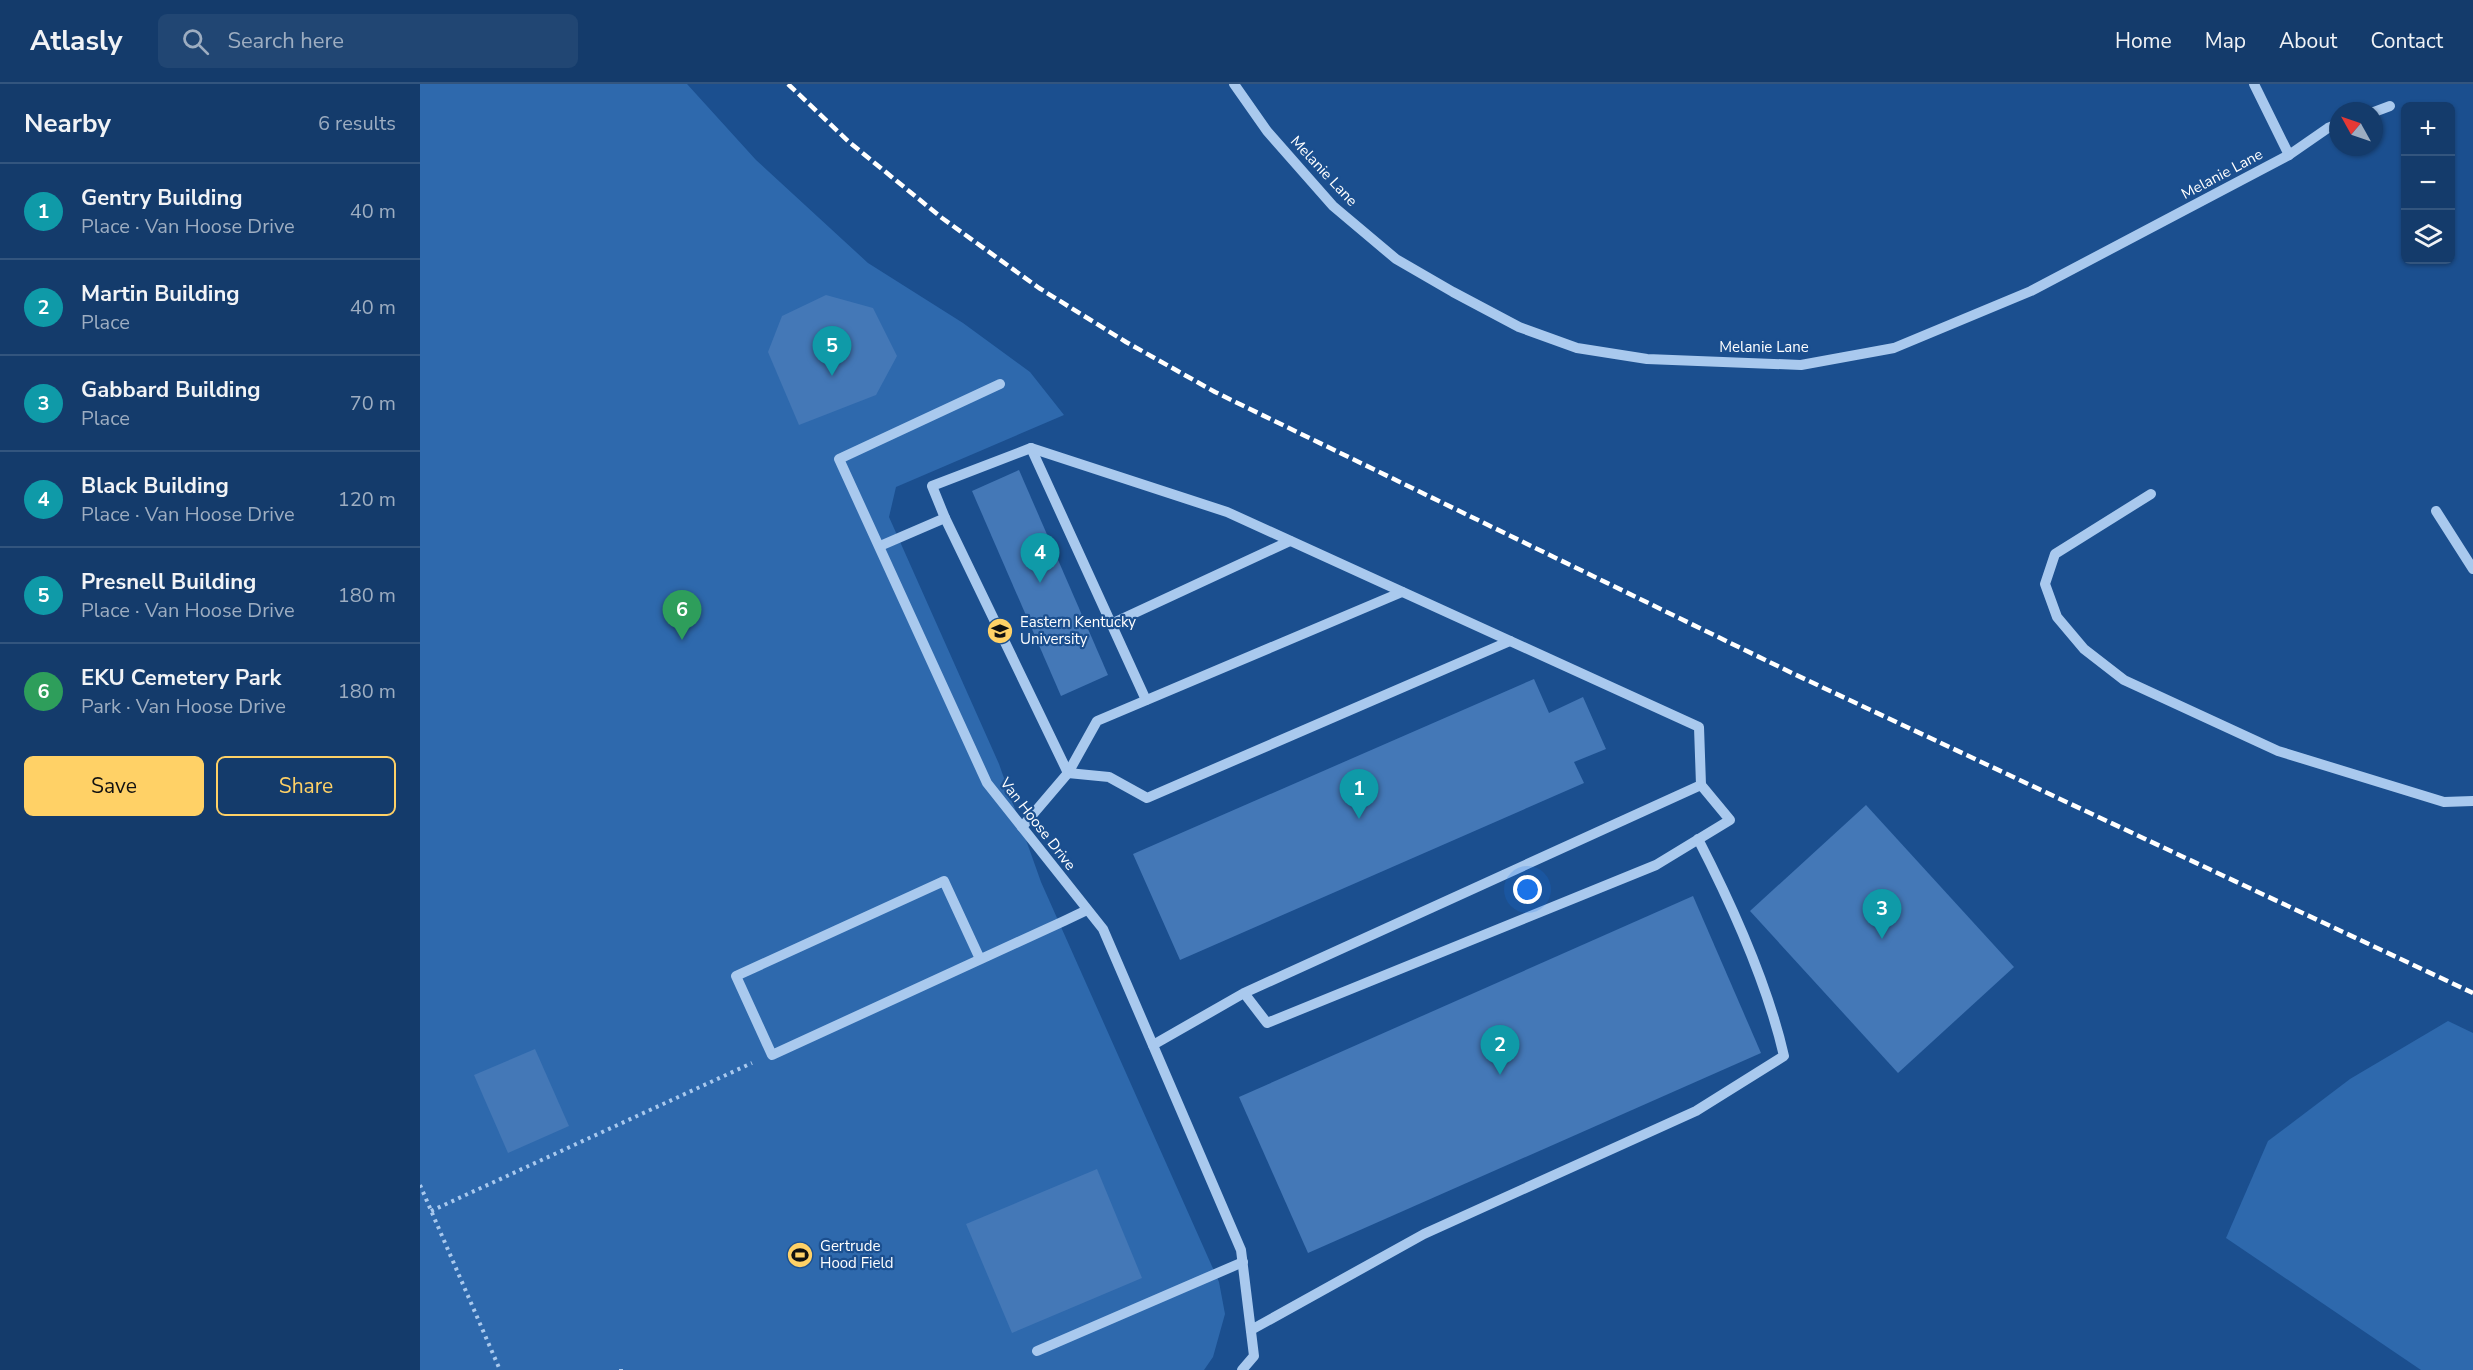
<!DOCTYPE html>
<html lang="en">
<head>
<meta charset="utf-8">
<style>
  :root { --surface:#143b6b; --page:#214673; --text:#f1f3f6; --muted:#9dadc1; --line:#33557e; --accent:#ffd166 }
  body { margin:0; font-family:"Nunito Sans",sans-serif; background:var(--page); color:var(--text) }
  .controls { position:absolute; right:18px; top:18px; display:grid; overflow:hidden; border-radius:9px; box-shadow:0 2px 4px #0004 }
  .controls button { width:54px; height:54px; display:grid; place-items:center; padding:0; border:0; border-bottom:2px solid var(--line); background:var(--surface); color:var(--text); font:30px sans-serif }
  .compass { position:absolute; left:1909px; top:18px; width:54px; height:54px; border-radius:50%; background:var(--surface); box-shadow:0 2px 4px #0004; rotate:310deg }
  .you { position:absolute; left:1108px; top:806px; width:21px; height:21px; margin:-15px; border:4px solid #fff; border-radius:50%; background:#1a73e8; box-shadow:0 0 0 9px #1a73e833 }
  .badge { display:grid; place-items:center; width:39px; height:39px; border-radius:50%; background:var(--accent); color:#fff; font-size:20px; font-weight:700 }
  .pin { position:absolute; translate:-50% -50px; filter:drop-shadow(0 2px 3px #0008) }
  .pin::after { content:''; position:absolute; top:32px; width:21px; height:18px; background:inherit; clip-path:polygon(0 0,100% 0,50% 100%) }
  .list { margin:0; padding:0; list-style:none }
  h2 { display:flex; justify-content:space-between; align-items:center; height:78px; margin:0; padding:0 24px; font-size:26px }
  h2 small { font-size:20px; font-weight:400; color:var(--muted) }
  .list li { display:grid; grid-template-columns:39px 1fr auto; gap:18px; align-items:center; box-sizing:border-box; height:96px; padding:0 24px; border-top:2px solid var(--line) }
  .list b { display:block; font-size:22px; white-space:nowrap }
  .list p { margin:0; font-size:20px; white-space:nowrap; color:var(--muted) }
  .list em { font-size:20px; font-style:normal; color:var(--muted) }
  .actions { display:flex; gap:12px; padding:18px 24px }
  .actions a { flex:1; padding:14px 0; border:2px solid var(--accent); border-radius:9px; text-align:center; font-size:21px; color:var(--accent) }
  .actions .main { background:var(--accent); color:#111 }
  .icon { flex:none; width:33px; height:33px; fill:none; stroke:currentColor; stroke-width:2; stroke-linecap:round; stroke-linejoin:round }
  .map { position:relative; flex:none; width:2053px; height:1286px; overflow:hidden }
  header { display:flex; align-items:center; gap:36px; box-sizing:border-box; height:84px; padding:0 30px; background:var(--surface); border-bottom:2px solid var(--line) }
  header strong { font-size:28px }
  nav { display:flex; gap:33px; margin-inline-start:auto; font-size:21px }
  .search { width:420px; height:54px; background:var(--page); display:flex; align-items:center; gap:15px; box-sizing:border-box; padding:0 21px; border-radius:9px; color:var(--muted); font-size:22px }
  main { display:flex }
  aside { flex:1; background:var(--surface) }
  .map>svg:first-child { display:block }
</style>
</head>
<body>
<header>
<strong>Atlasly</strong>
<div class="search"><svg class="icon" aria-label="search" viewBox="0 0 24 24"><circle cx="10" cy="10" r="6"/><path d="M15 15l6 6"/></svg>Search here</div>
<nav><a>Home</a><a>Map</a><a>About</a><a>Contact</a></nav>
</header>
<main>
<aside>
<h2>Nearby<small>6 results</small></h2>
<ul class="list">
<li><span class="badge" style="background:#0f9aa8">1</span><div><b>Gentry Building</b><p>Place · Van Hoose Drive</p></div><em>40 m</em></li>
<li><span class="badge" style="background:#0f9aa8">2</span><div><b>Martin Building</b><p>Place</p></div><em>40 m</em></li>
<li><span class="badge" style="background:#0f9aa8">3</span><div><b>Gabbard Building</b><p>Place</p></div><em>70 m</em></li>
<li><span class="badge" style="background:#0f9aa8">4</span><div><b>Black Building</b><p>Place · Van Hoose Drive</p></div><em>120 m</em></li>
<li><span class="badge" style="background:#0f9aa8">5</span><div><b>Presnell Building</b><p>Place · Van Hoose Drive</p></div><em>180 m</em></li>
<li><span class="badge" style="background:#2e9e5b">6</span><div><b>EKU Cemetery Park</b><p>Park · Van Hoose Drive</p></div><em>180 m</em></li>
</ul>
<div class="actions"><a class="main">Save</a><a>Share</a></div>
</aside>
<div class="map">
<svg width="2053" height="1286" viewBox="0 0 2053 1286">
  <rect width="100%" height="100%" fill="#1b4f8f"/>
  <g fill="#2e69ad">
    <polygon points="0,0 267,0 336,76 448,179 543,239 610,288 644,331 476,403 469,433 579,680 621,798 799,1198 805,1230 793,1273 784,1286 0,1286"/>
    <polygon points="2028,937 2053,949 2053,1286 2001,1286 1806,1154 1848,1057 1930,995"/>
  </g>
  <g fill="#4478b7">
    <polygon points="406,211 453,224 477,272 456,311 379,341 348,268 362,232"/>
    <polygon points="599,386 688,591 641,612 552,407"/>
    <polygon points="1114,595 1129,629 1163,613 1186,665 1154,678 1164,699 760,876 713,770"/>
    <polygon points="1446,721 1594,883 1478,989 1330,827"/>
    <polygon points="1273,812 1341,969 888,1169 819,1013"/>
    <polygon points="115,965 149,1042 88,1069 54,991"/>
    <polygon points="677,1085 722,1194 592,1249 546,1140"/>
  </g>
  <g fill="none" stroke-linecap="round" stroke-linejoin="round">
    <g stroke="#a9c9ee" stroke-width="4" stroke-dasharray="3 4.5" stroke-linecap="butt">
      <polyline points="0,1101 80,1286"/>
      <polyline points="11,1127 332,979"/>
      <polyline points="201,1285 201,1286"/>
    </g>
    <g stroke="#a9c9ee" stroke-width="10">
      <polyline points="814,0 847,47 913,122 976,175 1033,208 1099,243 1157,264 1227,275 1381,281 1474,264 1611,207 1869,71 1908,44 1918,40"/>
      <polyline points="1834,0 1869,71"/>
      <polyline points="1954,28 1970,22"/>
      <polyline points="580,300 419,375 567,699 683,845 821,1166 834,1272 822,1286"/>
      <polyline points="611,364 726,616"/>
      <polyline points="1731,410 1635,470 1625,500 1637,533 1664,565 1704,596 1858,667 2024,718 2053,717"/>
      <polyline points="2016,427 2053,485"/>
      <polyline points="525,434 648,689 602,743"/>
      <polyline points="460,462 525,434 512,402 611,364 807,428 1279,643 1281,701"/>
      <polyline points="982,508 677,637 648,689 689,693 727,714 1090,557"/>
      <polyline points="691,540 870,457"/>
      <polyline points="560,875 524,797 316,892 352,971 644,837 667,826"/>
      <polyline points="733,961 824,909 1281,701 1310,736 1236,781 847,939 824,909"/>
      <path d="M831,1246L1004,1150L1276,1027L1364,972C1347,898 1313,823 1278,755"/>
      <polyline points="617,1267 823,1178"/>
    </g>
    <polyline stroke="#fff" stroke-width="4.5" stroke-dasharray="10 4.5" stroke-linecap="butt" points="368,0 429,58 522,134 619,204 706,258 795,308 1372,589 2053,909"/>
  </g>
  <defs>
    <g id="university-disc" transform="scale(1.35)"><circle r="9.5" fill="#ffd166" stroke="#1b4f8f"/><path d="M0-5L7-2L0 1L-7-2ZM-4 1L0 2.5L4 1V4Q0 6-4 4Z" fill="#111"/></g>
    <g id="stadium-disc" transform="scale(1.35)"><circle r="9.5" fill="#ffd166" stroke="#1b4f8f"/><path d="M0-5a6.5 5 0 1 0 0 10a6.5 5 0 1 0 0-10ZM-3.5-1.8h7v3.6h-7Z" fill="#111"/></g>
  </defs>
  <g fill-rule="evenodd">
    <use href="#university-disc" x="580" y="547"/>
    <use href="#stadium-disc" x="380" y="1171"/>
  </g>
  <g text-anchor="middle" stroke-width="4.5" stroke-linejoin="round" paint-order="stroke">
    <g font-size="15" fill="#fff" stroke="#1b4f8f">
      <text transform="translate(904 87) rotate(47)" y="5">Melanie Lane</text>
      <text transform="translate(1802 90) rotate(-28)" y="5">Melanie Lane</text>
      <text x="1344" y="268">Melanie Lane</text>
      <text transform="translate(618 740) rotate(52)" y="5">Van Hoose Drive</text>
    </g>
    <g font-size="15" fill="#fff" stroke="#1b4f8f" text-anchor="start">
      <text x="600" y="543">Eastern Kentucky<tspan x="600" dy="17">University</tspan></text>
      <text x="400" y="1167">Gertrude<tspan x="400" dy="17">Hood Field</tspan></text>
    </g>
  </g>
</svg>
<div class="controls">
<button>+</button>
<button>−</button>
<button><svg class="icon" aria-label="layers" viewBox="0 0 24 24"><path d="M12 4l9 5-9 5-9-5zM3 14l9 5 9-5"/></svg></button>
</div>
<svg class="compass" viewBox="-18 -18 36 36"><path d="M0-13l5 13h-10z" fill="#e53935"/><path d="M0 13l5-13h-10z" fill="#9dadc1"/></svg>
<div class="you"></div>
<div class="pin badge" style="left:939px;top:735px;background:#0f9aa8">1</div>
<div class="pin badge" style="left:1080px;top:991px;background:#0f9aa8">2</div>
<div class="pin badge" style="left:1462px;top:855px;background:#0f9aa8">3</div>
<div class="pin badge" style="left:620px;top:499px;background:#0f9aa8">4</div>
<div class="pin badge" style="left:412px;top:292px;background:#0f9aa8">5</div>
<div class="pin badge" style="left:262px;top:556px;background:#2e9e5b">6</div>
</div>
</main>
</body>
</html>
